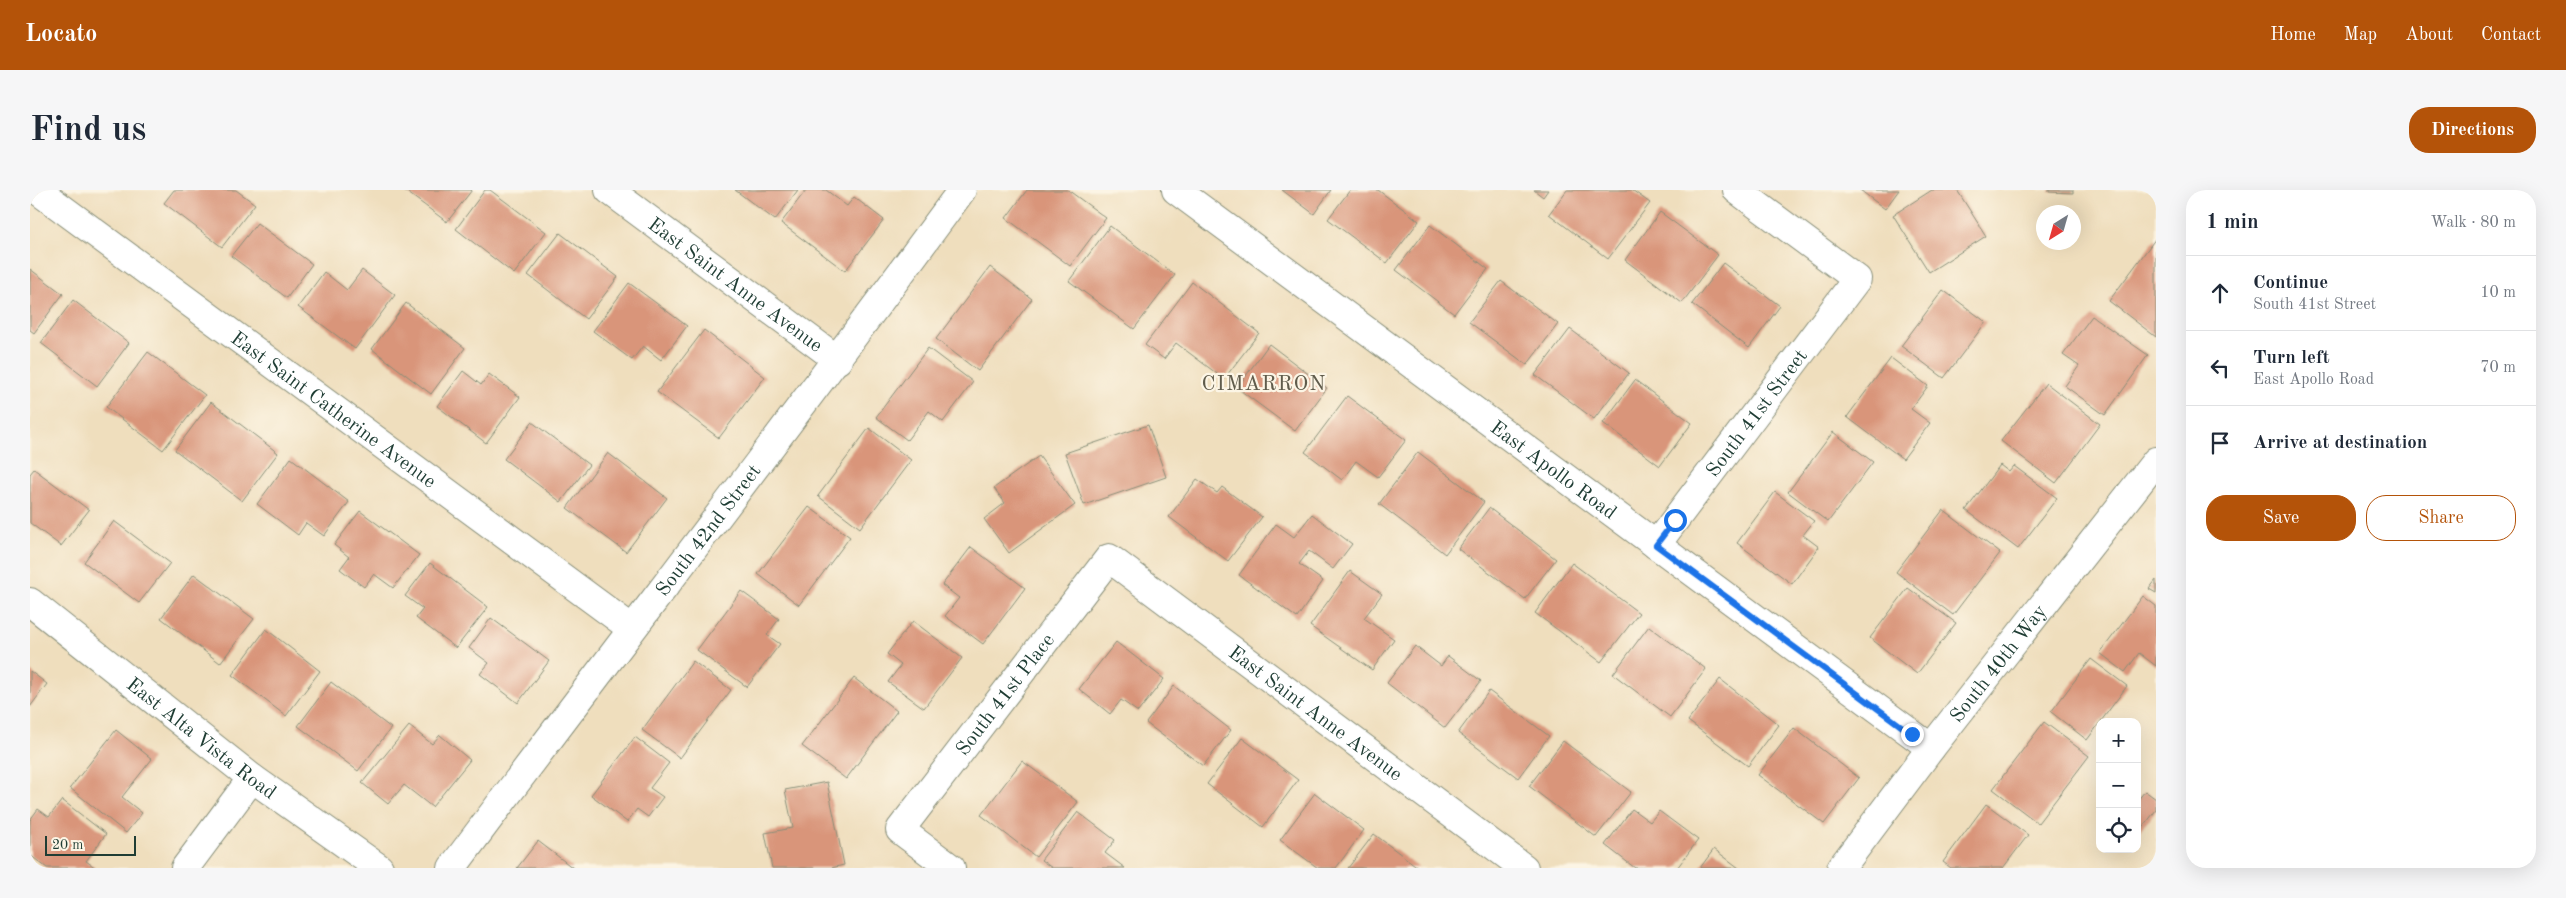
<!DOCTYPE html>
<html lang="en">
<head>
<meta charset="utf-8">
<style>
  :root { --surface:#fff; --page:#f6f6f7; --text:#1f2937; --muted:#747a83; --line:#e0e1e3; --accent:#b45309 }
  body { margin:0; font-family:"Old Standard TT",serif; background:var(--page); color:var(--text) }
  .controls { position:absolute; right:15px; bottom:15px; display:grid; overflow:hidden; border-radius:10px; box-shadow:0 5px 20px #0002 }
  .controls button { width:45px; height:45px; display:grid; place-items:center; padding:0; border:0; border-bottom:1px solid var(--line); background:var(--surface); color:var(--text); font:25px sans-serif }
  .compass { position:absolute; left:2006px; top:15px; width:45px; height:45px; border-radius:50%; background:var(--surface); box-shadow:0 5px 20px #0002; rotate:217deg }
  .scale { position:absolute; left:15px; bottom:12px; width:91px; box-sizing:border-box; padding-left:5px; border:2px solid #1f3d34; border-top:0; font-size:14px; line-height:18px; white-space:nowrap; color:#1f3d34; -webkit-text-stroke:4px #fcf5e5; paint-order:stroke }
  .stop { position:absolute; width:15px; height:15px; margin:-11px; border:4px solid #1a73e8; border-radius:50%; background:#fff }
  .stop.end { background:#1a73e8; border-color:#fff; box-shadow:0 1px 5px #0008 }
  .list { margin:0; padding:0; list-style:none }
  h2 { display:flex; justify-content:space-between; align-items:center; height:65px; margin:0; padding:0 20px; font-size:21px }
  h2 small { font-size:16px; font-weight:400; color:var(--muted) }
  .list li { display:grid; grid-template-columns:32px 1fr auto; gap:15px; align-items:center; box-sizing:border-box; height:75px; padding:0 20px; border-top:1px solid var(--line) }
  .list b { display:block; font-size:19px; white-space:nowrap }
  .list p { margin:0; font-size:16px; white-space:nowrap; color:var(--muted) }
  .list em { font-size:16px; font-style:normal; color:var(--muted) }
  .actions { display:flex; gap:10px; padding:15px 20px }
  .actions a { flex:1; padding:11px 0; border:1px solid var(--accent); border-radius:20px; text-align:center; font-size:18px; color:var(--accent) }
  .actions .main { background:var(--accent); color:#fff }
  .icon { flex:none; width:28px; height:28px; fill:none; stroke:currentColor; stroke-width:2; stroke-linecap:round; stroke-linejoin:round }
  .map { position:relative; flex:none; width:2126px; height:678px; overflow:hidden; border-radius:20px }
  header { display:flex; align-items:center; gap:30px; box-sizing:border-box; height:70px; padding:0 25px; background:var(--accent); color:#fff }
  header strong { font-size:24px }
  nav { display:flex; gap:28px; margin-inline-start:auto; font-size:18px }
  .intro { display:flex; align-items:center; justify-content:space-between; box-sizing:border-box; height:120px; padding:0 30px }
  h1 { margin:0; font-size:35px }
  .button { padding:12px 22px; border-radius:20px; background:var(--accent); color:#fff; font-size:18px; font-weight:700 }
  main { display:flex; gap:30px; padding:0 30px }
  aside { flex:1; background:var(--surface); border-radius:20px; box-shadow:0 5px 20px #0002 }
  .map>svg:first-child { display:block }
</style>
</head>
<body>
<header>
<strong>Locato</strong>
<nav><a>Home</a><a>Map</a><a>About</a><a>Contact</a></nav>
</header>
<div class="intro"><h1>Find us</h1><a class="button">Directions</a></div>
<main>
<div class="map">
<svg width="2126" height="678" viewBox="0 0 2126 678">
  <rect width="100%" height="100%" fill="#fcf5e5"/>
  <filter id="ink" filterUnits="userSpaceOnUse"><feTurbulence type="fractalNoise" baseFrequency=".02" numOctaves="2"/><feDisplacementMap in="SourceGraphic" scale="10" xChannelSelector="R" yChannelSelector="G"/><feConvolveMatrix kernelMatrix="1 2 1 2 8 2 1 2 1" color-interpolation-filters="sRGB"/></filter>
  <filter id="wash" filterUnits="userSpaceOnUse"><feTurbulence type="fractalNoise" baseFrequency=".0096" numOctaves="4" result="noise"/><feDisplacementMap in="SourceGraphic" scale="20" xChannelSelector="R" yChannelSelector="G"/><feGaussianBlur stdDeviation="1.12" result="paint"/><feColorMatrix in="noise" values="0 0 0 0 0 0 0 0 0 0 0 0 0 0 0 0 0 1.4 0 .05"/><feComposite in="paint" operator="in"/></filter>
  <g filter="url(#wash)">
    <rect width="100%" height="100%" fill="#efdebd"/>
    <g id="blocks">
      <g fill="#d9957a">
        <polygon points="144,0 206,0 225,14 192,57 134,13"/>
        <polygon points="374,0 442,0 417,32"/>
        <polygon points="455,0 460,0 516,42 484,84 426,39"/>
        <polygon points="705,0 768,0 745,30"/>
        <polygon points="776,0 796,0 817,16 824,7 854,30 815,81 751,33"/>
        <polygon points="997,0 1038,0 1076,28 1040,76 976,28"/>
        <polygon points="1252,0 1301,0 1284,24"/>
        <polygon points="1320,0 1348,0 1389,31 1357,73 1298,29"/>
        <polygon points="1504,0 1518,0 1513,7"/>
        <polygon points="1537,0 1602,0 1620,13 1578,69 1519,24"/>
        <polygon points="1830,0 1869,0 1855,19"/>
        <polygon points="1902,0 1927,0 1956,46 1899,82 1863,25"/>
        <polygon points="2019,0 2043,0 2043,3 2019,2"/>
        <polygon points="1630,22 1688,65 1652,113 1595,70"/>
        <polygon points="227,33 282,74 257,108 201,66"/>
        <polygon points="1400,35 1458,79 1424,124 1366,80"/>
        <polygon points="1080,36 1145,85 1104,139 1039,91"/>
        <polygon points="530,43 588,87 556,129 498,85"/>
        <polygon points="2126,48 2126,147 2079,111"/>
        <polygon points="1693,73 1750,116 1719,158 1662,114"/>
        <polygon points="960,77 1002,109 948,181 906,149"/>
        <polygon points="0,79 33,104 4,143 0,140"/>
        <polygon points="332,80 365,105 325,159 268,117 294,82 317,100"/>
        <polygon points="1471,91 1528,134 1497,175 1439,132"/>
        <polygon points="1162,92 1229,143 1194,189 1146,153 1134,169 1115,155"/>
        <polygon points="599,93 657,136 631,170 613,156 602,170 563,141"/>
        <polygon points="1913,100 1956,132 1914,188 1871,156"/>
        <polygon points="43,110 99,153 67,196 11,153"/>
        <polygon points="376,113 435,158 401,204 342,159"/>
        <polygon points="2062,126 2118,165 2075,225 2035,196 2049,176 2033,165"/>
        <polygon points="1540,139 1599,183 1564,229 1505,185"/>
        <polygon points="674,140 735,187 689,248 627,202"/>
        <polygon points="1239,154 1297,198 1265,241 1207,198"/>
        <polygon points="898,158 943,192 913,232 899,221 877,250 846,227"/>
        <polygon points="118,162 175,205 133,260 76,217"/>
        <polygon points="1861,168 1898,196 1881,219 1900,233 1873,269 1817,227"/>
        <polygon points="433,181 451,195 459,184 490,207 456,253 407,216"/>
        <polygon points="1605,190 1662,233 1630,276 1573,233"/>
        <polygon points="2016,193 2070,234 2026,293 1971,251"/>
        <polygon points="1317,206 1376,250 1348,287 1326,271 1312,290 1275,262"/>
        <polygon points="181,212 248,263 212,311 145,260"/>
        <polygon points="502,232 559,275 531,312 474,269"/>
        <polygon points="1118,235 1136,287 1054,315 1035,263"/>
        <polygon points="839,238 881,270 830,338 788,306"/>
        <polygon points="1803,242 1843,272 1798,332 1758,302"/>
        <polygon points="1388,262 1454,312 1415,364 1349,314"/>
        <polygon points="578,263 637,308 596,362 537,318"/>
        <polygon points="1009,266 1045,315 979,363 954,329 975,313 964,298"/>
        <polygon points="261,268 319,312 294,346 276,333 268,345 227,314"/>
        <polygon points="1970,275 1979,282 1984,276 2027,308 1988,359 1936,320"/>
        <polygon points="4,279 59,320 31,356 0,333 0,284"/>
        <polygon points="1167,289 1187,303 1192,297 1232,327 1198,371 1139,327"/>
        <polygon points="1745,302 1784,331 1773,345 1789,357 1762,394 1707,353"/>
        <polygon points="779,317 820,347 769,415 728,384"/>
        <polygon points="1459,318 1526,369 1495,409 1428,359"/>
        <polygon points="1913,320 1970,363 1923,425 1866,382"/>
        <polygon points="330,321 389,365 363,398 344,384 334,397 310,379 319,367 304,355"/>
        <polygon points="1282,324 1322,354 1303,379 1279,361 1269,374 1293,391 1267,428 1209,385 1246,334 1264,347"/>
        <polygon points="84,331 140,373 109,413 54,372"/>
        <polygon points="941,357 995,398 953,454 915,426 929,408 912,395"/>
        <polygon points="400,373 458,417 426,458 386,428 393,419 375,406"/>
        <polygon points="1542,373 1609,423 1571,472 1505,423"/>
        <polygon points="1320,381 1352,404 1334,428 1364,449 1342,480 1280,436"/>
        <polygon points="164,384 224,429 190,473 131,428"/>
        <polygon points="2126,390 2126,403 2119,399"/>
        <polygon points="1878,398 1926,433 1887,484 1840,448"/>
        <polygon points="711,401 749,429 737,445 750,454 717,497 667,460"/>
        <polygon points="2113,406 2126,416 2126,476 2109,463 2095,482 2070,463"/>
        <polygon points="461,428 519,471 488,513 450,484 459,473 439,458"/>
        <polygon points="883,431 932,468 894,518 858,492 871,475 857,464"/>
        <polygon points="1619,436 1676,479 1640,527 1583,484"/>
        <polygon points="236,439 290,481 256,526 202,485"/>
        <polygon points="1086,452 1134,489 1108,522 1091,510 1080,524 1049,499"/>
        <polygon points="1385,456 1411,476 1418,466 1451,491 1415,538 1357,493"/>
        <polygon points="2061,469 2097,496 2057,550 2021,522"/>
        <polygon points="663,471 701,500 650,568 612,540"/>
        <polygon points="0,481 17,494 0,517"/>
        <polygon points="824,488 867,521 816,589 772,556"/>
        <polygon points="1690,489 1749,535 1718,576 1658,531"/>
        <polygon points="301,492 361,538 328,581 268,536"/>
        <polygon points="1144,496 1201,540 1173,576 1116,533"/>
        <polygon points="1459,501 1519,546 1488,588 1428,543"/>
        <polygon points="2014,532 2059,566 2008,633 1963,599"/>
        <polygon points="379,536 402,554 410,545 440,570 402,617 374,595 358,614 332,593"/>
        <polygon points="1764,538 1829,588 1794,634 1728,585"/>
        <polygon points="86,540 122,569 92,607 112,623 96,643 40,598"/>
        <polygon points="605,547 639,573 620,598 633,607 618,627 607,619 597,632 561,605"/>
        <polygon points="1212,548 1268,590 1233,637 1177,594"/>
        <polygon points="1533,551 1601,602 1566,647 1499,596"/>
        <polygon points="992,571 1048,612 1006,667 951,625"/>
        <polygon points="797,592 814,675 801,678 742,678 735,643 763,638 755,600"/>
        <polygon points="2115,601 2126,609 2126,620 2111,640 2107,637 2107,611"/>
        <polygon points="1285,603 1334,640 1306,678 1288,678 1250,650"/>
        <polygon points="32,610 76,644 56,671 66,678 17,678 0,665 0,630 8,619 19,627"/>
        <polygon points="1956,614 1998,645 1973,678 1921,678 1913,672"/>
        <polygon points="1602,619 1620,632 1629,621 1668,650 1647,678 1605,678 1575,655"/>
        <polygon points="1048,622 1085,650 1075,663 1095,678 1022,678 1011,670"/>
        <polygon points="1344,644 1389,678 1318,678"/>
        <polygon points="508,651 543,678 487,678"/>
        <polygon points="1684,659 1709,678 1670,678"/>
      </g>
    </g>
  </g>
  <g filter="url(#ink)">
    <use href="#blocks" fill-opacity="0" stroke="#878e78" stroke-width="1"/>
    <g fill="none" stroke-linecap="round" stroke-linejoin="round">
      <g stroke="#878e78" stroke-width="30">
        <g id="minor">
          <path id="s1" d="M7,0L601,438"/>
          <path id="s2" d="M579,0L808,170"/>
          <path id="s3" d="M1146,0L1901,558"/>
          <path id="s4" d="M1626,355L1827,89L1707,0"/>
          <path id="s5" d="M0,412L222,588L349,678"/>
          <polyline points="155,678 222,588"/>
          <path id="s6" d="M422,678C591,452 765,228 932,0"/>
          <path id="s7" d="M921,678L870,640L1079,368L1494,678"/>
          <path id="s8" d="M1811,678L1901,558L2126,271"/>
        </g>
      </g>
      <use href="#minor" stroke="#fff" stroke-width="28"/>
    </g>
  </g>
  <g fill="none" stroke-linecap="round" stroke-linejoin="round" filter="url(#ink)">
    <polyline stroke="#1a73e8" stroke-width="6" points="1645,330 1626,355 1882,544"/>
  </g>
  <g text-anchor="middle" stroke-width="4.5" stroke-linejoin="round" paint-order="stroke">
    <g font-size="20" fill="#1f3d34" stroke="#fcf5e5">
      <text dy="7" stroke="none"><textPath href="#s2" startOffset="158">East Saint Anne Avenue</textPath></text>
      <text dy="7" stroke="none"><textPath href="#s1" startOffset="369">East Saint Catherine Avenue</textPath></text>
      <text dy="7" stroke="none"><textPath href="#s4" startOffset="166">South 41st Street</textPath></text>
      <text dy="7" stroke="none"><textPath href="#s3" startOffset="470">East Apollo Road</textPath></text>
      <text dy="7" stroke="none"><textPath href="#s6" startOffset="424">South 42nd Street</textPath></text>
      <text dy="7" stroke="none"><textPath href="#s8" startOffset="258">South 40th Way</textPath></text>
      <text dy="7" stroke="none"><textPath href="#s7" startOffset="235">South 41st Place</textPath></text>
      <text dy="7" stroke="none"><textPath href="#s7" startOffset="665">East Saint Anne Avenue</textPath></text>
      <text dy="7" stroke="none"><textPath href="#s5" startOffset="219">East Alta Vista Road</textPath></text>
    </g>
    <g font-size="21" letter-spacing="1" fill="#605c4c" stroke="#fcf5e5">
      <text x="1234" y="200">CIMARRON</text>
    </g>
  </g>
</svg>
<div class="controls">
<button>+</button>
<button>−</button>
<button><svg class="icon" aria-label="locate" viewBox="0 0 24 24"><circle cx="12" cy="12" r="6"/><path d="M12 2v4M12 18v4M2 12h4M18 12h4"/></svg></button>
</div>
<svg class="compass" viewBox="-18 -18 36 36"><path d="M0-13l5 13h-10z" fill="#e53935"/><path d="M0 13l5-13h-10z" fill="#747a83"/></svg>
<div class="scale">20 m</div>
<div class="stop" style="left:1645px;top:330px"></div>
<div class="stop end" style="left:1882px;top:544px"></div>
</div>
<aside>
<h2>1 min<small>Walk · 80 m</small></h2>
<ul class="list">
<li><svg class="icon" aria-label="ahead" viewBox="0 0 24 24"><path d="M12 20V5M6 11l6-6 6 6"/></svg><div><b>Continue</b><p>South 41st Street</p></div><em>10 m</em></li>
<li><svg class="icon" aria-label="left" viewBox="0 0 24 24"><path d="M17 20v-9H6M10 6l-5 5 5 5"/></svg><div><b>Turn left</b><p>East Apollo Road</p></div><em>70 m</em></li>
<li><svg class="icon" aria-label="arrive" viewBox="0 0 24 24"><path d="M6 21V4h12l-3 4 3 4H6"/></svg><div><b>Arrive at destination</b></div></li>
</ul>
<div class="actions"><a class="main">Save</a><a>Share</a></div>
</aside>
</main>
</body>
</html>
